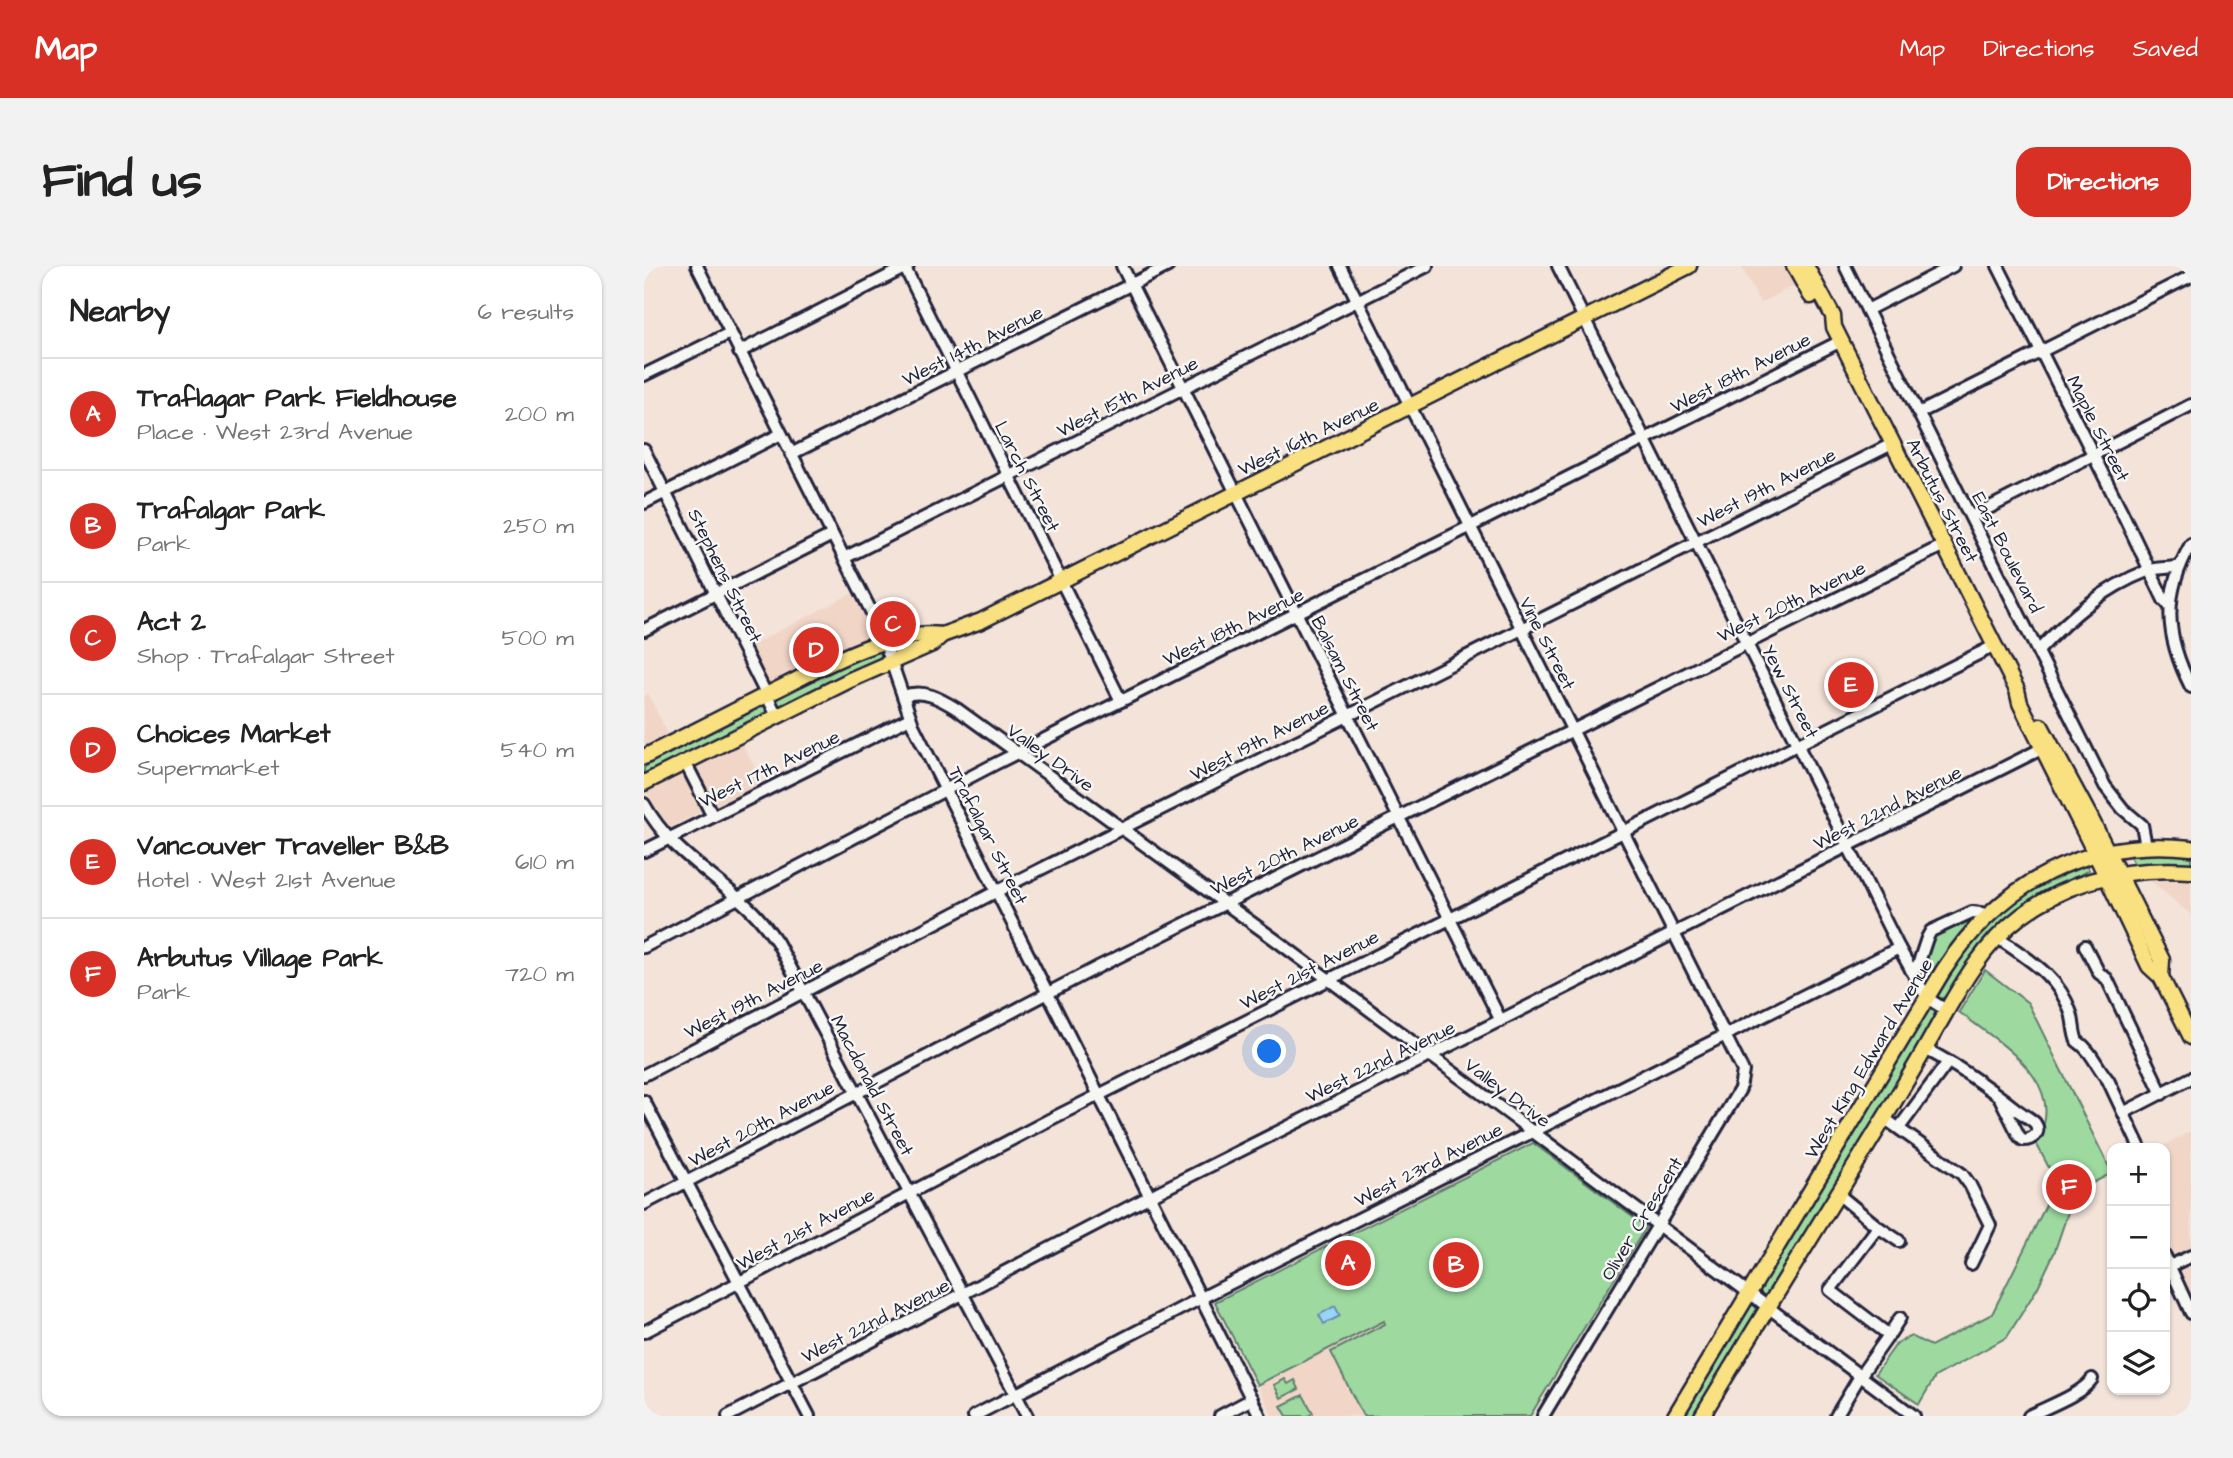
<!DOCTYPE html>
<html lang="en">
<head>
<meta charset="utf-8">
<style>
  :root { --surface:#fff; --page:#f2f2f2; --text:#222; --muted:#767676; --line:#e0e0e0; --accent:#d93025 }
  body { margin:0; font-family:"Architects Daughter",sans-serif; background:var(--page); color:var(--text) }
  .controls { position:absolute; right:21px; bottom:21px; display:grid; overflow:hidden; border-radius:14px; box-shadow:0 2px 5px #0004 }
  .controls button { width:63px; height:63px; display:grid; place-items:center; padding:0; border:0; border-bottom:2px solid var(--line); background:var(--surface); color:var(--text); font:35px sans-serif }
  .you { position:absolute; left:626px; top:786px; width:24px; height:24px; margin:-18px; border:5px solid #fff; border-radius:50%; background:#1a73e8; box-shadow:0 0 0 10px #1a73e833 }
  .badge { display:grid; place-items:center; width:46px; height:46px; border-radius:50%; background:var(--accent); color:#fff; font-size:23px; font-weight:700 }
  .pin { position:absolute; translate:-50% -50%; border:4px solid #fff; box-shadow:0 2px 7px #0006 }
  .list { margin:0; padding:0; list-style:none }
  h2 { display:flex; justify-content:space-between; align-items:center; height:91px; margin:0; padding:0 28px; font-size:30px }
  h2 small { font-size:23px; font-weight:400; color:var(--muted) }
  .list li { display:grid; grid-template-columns:46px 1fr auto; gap:21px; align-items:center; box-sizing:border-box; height:112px; padding:0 28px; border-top:2px solid var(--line) }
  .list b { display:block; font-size:26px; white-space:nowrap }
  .list p { margin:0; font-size:23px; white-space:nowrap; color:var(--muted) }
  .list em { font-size:23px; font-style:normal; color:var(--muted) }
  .icon { flex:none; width:38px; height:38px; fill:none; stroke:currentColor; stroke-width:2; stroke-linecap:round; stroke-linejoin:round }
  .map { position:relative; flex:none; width:1547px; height:1150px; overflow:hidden; border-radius:21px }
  header { display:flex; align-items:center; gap:42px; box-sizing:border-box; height:98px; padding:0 35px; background:var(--accent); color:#fff }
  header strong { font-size:33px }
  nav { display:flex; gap:38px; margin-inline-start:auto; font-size:24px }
  .intro { display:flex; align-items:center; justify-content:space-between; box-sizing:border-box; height:168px; padding:0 42px }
  h1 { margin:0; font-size:49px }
  .button { padding:18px 32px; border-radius:21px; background:var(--accent); color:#fff; font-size:24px; font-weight:700 }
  main { display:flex; gap:42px; padding:0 42px }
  aside { flex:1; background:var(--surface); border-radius:21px; box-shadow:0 2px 5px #0004 }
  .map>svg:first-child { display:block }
</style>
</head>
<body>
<header>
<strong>Map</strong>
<nav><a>Map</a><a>Directions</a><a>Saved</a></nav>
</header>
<div class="intro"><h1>Find us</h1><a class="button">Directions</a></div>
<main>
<aside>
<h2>Nearby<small>6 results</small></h2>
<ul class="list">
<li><span class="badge">A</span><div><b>Traflagar Park Fieldhouse</b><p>Place · West 23rd Avenue</p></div><em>200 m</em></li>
<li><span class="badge">B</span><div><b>Trafalgar Park</b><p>Park</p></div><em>250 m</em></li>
<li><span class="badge">C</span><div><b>Act 2</b><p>Shop · Trafalgar Street</p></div><em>500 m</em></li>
<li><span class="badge">D</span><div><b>Choices Market</b><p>Supermarket</p></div><em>540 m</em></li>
<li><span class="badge">E</span><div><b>Vancouver Traveller B&amp;B</b><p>Hotel · West 21st Avenue</p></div><em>610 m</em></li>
<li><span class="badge">F</span><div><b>Arbutus Village Park</b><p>Park</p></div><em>720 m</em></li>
</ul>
</aside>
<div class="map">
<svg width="1547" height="1150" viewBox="0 0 1547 1150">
  <rect width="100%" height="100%" fill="#f3e3d9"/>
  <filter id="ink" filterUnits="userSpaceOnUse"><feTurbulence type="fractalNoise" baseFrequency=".0143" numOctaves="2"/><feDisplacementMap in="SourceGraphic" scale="14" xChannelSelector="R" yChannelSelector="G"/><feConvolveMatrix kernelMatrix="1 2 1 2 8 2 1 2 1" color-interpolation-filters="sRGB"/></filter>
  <g filter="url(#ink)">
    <g fill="#f1d6c8">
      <polygon points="1097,0 1146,0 1156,17 1116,37"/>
      <polygon points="209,327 224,356 228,357 233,371 124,420 122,419 104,381"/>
      <polygon points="258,330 275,364 245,368 233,345"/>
      <polygon points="4,428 26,472 0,486 0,430"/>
      <polygon points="96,474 119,517 72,539 68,535 53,504 51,503 51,499"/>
      <polygon points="38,506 58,545 26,562 13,546 2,524 3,521"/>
      <polygon points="1536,614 1547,616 1547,649 1507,615"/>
      <polygon points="1547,865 1547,1064 1521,1010 1521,882 1515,882"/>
      <polygon points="740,1055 788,1150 629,1150 613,1119"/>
    </g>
    <g fill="#9edaa0" stroke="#607e6e" stroke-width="2">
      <polygon points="233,384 237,387 236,394 139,441 133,437 133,429 205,392"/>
      <polygon points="119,438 124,442 124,447 6,507 0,508 0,502 10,494"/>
      <polygon points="1515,587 1547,589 1547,600 1491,600 1486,590"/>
      <polygon points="1433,600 1443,601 1445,604 1400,628 1303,729 1297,733 1293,731 1318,684 1375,629"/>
      <polygon points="1325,649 1335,650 1285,717 1281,717 1275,707 1290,667"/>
      <path d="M1341,704L1384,737L1468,907L1431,926L1410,987L1394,1021L1363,1071L1291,1111L1275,1138L1231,1108L1253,1077L1267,1070L1287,1080L1348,1048L1413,917L1392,877C1428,817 1355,777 1315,746Z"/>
      <polygon points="1284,741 1291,746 1286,765 1136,1012 1124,1028 1116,1030 1114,1028 1115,1023"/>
      <polygon points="889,877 1002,961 886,1150 719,1150 687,1086 741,1058 740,1055 613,1119 571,1036"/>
      <path d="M1109,1039L1112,1040C1115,1058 1064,1131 1052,1150H1034L1104,1041Z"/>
      <polygon points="641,1113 644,1118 651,1114 655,1123 637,1132 630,1119"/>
      <polygon points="659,1129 669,1147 664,1150 643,1150 637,1140"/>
    </g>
    <polygon fill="#98d5f9" stroke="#698dad" stroke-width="2" points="691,1040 696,1050 680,1058 675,1049"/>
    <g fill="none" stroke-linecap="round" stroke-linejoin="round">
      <g stroke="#22223b" stroke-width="16">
        <g id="minor">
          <polyline points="53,0 236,363 269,459 616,1150"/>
          <polyline points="260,0 477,435"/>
          <polyline points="478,0 857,755"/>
          <polyline points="696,0 1099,805 1096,823 899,1150"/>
          <polyline points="914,0 1255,682 1283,732 1302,744"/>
          <polyline points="1201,0 1461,520 1479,543 1498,559 1502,580"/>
          <polyline points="1354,0 1478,246 1520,334 1525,339"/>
          <polyline points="1223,44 1309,0"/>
          <polyline points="95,86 264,0"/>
          <polyline points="0,109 86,67"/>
          <polyline points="1275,147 1547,10"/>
          <polyline points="0,184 133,450"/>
          <polyline points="147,188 524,0"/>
          <polyline points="0,237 137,168"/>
          <polyline points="1327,251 1547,139"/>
          <path d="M1547,278C1518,329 1521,370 1547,421"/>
          <polyline points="200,292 783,0"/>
          <polyline points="0,364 188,269"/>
          <path d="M1394,385C1426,351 1459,322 1503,305C1514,301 1525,303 1536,300"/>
          <path d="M259,430C280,423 295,432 313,443L633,675L1270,1150"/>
          <polyline points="41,496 68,549"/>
          <path d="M0,538C27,587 71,608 109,646C118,655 126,666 133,676L383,1150"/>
          <polyline points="0,585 266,452"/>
          <path d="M1354,672C1384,693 1415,710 1427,747C1430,756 1429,766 1433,775C1448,785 1452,800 1464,814L1496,882"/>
          <polyline points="1441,680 1455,707 1463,713 1518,828"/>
          <polyline points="0,681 351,498 1197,75"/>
          <polyline points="1267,704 1274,699 1283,672 1287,665 1328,646 1344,648"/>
          <path d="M1281,783C1313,799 1345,822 1373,844C1378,848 1386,852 1391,857C1398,867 1388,874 1379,874L1375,870L1355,830"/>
          <polyline points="0,809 361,621 1248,178"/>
          <polyline points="0,835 165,1150"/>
          <polyline points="1481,846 1547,812"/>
          <polyline points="1240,852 1318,908 1326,919 1346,959 1327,998"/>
          <polyline points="1255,862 1304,796"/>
          <polyline points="0,938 454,701 1300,279"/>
          <polyline points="1234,961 1255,975"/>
          <polyline points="1521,990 1547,1047"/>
          <polyline points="1526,1000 1547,990"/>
          <polyline points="0,1066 405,854 1350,380"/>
          <polyline points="1245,1069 1256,1052"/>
          <polyline points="84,1150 516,925 1405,479"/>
          <polyline points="330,1150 565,1028 1255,682"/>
          <polyline points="576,1150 608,1133"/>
          <polyline points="1192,1150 1216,1110 1245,1069 1186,1024 1234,961 1194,928"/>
          <path d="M1385,1150C1402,1141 1437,1129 1448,1113"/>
        </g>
      </g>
      <g stroke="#22223b" stroke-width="19">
        <g id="major">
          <polyline points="1150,0 1167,30"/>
          <polyline points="1162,0 1189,50 1190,61 1197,75 1373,424 1376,437 1452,589 1505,700 1517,711 1547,771"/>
          <polyline points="1397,460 1445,549 1518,694 1517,711"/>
          <path d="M0,491C44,469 87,447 130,425C177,402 245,362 298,369"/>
          <polyline points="0,517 206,414 288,378 298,369 337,355 1045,0"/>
          <path d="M1031,1150L1299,705C1355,618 1442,570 1547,582"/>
          <path d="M1058,1150C1118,1050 1180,951 1241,851C1254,829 1268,806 1281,783C1308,736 1333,683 1377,650C1426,613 1486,601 1547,605"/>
        </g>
      </g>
      <use href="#minor" stroke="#f6f6f2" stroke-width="10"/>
      <use href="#major" stroke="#f9e181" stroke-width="14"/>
    </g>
  </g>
  <g text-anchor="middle" stroke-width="5" stroke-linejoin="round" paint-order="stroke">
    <g font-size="19" fill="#22223b" stroke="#f6f6f2">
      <text transform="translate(328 79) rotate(-27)" y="7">West 14th Avenue</text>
      <text transform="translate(1096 106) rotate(-27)" y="7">West 18th Avenue</text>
      <text transform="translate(483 130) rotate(-27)" y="7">West 15th Avenue</text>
      <text transform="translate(1455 162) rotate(63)" y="7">Maple Street</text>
      <text transform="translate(664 170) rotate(-26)" y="7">West 16th Avenue</text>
      <text transform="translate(384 210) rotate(63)" y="7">Larch Street</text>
      <text transform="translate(1122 221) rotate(-27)" y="7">West 19th Avenue</text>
      <text transform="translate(1299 234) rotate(63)" y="7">Arbutus Street</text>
      <text transform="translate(1364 286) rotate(63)" y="7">East Boulevard</text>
      <text transform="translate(82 309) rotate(64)" y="7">Stephens Street</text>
      <text transform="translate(1147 335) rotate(-26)" y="7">West 20th Avenue</text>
      <text transform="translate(589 360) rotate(-26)" y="7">West 18th Avenue</text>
      <text transform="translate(904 377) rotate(63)" y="7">Vine Street</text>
      <text transform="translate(702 407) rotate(63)" y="7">Balsam Street</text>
      <text transform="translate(1147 425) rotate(63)" y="7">Yew Street</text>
      <text transform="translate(615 474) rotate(-27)" y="7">West 19th Avenue</text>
      <text transform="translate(407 491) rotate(36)" y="7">Valley Drive</text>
      <text transform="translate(125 502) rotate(-26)" y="7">West 17th Avenue</text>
      <text transform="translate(1243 541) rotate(-27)" y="7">West 22nd Avenue</text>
      <text transform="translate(345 569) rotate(63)" y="7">Trafalgar Street</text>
      <text transform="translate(640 588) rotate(-26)" y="7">West 20th Avenue</text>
      <text transform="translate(665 703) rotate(-27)" y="7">West 21st Avenue</text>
      <text transform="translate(109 732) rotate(-27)" y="7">West 19th Avenue</text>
      <text transform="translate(1224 792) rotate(-59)" y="7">West King Edward Avenue</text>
      <text transform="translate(736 795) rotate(-26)" y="7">West 22nd Avenue</text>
      <text transform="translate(229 819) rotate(62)" y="7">Macdonald Street</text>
      <text transform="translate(864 826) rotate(37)" y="7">Valley Drive</text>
      <text transform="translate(117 857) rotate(-28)" y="7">West 20th Avenue</text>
      <text transform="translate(784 898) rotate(-27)" y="7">West 23rd Avenue</text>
      <text transform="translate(997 952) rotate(-59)" y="7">Oliver Crescent</text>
      <text transform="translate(161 962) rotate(-28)" y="7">West 21st Avenue</text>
      <text transform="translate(231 1054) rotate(-27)" y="7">West 22nd Avenue</text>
    </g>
  </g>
</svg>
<div class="controls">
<button>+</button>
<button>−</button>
<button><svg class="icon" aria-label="locate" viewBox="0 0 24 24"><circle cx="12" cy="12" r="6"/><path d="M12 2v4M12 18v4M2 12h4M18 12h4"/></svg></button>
<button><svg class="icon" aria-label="layers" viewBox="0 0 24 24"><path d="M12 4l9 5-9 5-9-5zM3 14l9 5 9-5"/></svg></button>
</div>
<div class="you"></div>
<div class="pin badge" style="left:704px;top:997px">A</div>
<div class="pin badge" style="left:812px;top:999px">B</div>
<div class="pin badge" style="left:249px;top:358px">C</div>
<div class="pin badge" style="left:172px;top:384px">D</div>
<div class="pin badge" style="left:1207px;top:419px">E</div>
<div class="pin badge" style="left:1425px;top:921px">F</div>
</div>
</main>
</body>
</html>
